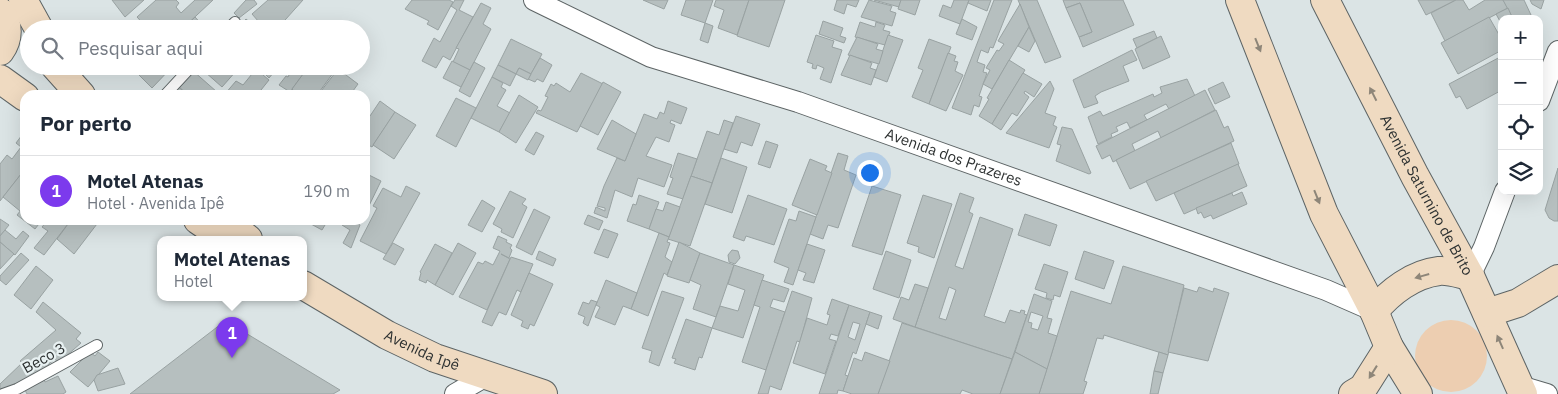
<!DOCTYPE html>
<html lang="pt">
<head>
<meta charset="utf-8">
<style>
  :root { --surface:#fff; --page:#f2f2f3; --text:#1f2937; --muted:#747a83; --line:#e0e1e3; --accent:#7c3aed }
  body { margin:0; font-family:"IBM Plex Sans",sans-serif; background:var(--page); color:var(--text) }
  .controls { position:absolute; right:15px; top:15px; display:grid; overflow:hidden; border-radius:10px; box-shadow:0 5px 20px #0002 }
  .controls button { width:45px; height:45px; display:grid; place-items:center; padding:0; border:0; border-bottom:1px solid var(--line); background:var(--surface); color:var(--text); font:25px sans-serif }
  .you { position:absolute; left:869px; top:172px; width:18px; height:18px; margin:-12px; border:4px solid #fff; border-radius:50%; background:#1a73e8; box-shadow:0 0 0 8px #1a73e833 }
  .badge { display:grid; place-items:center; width:32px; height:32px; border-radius:50%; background:var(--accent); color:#fff; font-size:16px; font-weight:700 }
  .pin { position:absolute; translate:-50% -41px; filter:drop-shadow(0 1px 2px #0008) }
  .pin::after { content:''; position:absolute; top:26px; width:18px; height:15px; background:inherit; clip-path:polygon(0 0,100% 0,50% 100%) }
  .popup { position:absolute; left:157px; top:236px; width:150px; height:65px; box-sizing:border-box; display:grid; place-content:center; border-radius:10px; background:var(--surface); filter:drop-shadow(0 1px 4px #0005); font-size:16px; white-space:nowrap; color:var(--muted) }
  .popup b { font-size:19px; color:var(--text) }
  .popup::after { content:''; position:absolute; left:50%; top:100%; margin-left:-10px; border:10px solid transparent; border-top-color:var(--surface) }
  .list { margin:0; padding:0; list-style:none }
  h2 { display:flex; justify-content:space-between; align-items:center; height:65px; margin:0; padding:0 20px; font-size:21px }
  h2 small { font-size:16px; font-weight:400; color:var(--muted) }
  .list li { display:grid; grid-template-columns:32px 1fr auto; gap:15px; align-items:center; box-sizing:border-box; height:70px; padding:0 20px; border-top:1px solid var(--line) }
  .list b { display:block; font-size:19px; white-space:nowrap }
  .list p { margin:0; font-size:16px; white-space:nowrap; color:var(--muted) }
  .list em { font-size:16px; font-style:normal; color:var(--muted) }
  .icon { flex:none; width:28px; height:28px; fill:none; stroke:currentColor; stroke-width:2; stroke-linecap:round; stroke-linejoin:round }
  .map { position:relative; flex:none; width:1558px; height:394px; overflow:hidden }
  .search { position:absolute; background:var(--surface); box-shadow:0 5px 20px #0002; left:20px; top:20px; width:350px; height:55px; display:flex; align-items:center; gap:12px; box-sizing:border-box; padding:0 18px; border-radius:28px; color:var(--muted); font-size:19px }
  .panel { position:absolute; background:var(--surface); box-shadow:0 5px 20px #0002; left:20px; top:90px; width:350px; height:135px; border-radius:15px }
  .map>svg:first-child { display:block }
</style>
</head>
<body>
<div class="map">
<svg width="1558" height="394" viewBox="0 0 1558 394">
  <rect width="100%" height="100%" fill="#dbe4e5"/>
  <circle fill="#edceb1" cx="1451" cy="356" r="36"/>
  <g fill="#b6bfbf" stroke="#99a2a2" fill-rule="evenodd">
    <polygon points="112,0 144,0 125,17"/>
    <polygon points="156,0 176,0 179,3 176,7 181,13 195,0 213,0 182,29 148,29 137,17"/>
    <polygon points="246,0 254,0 257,4 239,18 234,13"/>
    <polygon points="268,0 303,0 277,29 271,25 265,29 252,14"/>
    <polygon points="412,0 449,0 453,2 438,30 427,24 429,21 405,9"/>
    <polygon points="455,0 464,0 459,10 473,17 450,60 443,56 436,68 422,61 434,38 440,42 457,10 451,6"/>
    <polygon points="643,0 668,0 664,9"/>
    <polygon points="686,0 713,0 705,23 681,15"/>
    <polygon points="716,0 749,0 737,35 718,28 724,10 714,6"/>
    <polygon points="749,0 785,0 769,47 737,36"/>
    <polygon points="837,0 859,0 856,7 847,4 844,14 834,10"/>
    <polygon points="869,0 892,6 890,11 896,13 892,26 861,17"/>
    <polygon points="874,0 901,0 899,7"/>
    <polygon points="901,0 920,0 915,15 898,9"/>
    <polygon points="954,0 969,0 960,24 939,16 943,5 951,8"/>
    <polygon points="969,0 991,0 987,11 968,3"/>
    <polygon points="994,0 1012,0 993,48 990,47 988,53 981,50 977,62 985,65 983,72 987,73 979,96 982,97 979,107 974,105 971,115 952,108"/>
    <polygon points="1018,0 1037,0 1061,57 1045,63"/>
    <polygon points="1063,0 1123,0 1134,25 1083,47 1079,37 1092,32 1080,3 1066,8"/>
    <polygon points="1418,0 1456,0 1426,15"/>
    <polygon points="1456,0 1463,0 1469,10 1485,0 1503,0 1508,8 1445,41 1431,13"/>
    <polygon points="1503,0 1524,0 1531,15 1523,19 1513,19"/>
    <polygon points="1530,0 1544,0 1541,9 1532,4"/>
    <polygon points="481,3 491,8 483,24 491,29 470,70 453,62 459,49 456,48"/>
    <polygon points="1080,3 1092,32 1079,37 1066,8"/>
    <polygon points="1020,4 1029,27 992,89 983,84 990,70 986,68 997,50 999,51 1004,44 998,41"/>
    <polygon points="1508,8 1513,19 1502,19 1502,25 1496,14"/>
    <polygon points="195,17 206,29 182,29 191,21"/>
    <polygon points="1489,17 1502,40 1502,50 1458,74 1441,43"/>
    <polygon points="246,19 258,29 236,29"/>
    <polygon points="962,19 977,27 972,40 956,34"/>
    <polygon points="823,21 843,28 840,36 846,38 844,43 819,34"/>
    <polygon points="860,22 875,27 876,22 885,25 883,30 890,32 885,45 855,37"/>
    <polygon points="705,23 713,26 708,43 700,40"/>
    <polygon points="1029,27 1035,41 1029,52 1018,46"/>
    <polygon points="1154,31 1157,38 1137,48 1133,39"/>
    <polygon points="816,35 834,41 832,47 842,50 831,83 820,79 824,68 817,65 816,69 812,68 813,64 807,62"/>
    <polygon points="888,35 903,40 887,82 874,77"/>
    <polygon points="1161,36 1170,57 1143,69 1135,49"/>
    <polygon points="857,37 878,44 876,49 883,51 879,64 848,55"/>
    <polygon points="511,39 542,54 531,74 519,68 516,74 498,65"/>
    <polygon points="929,39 951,47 929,104 912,97 923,70 918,68"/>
    <polygon points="1132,50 1137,60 1123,66 1129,81 1101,92 1095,96 1098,103 1084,108 1073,80"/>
    <polygon points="948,53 956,56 954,61 958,62 955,71 963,75 946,111 929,104"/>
    <polygon points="850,55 872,63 870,68 876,70 871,85 841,75"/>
    <polygon points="1502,56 1502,90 1467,109 1460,96 1456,98 1449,84"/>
    <polygon points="540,58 552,65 543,82 537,79 535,82 528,79"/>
    <polygon points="1009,60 1025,70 992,124 979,116 989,99 987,98"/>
    <polygon points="452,61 470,70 461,87 443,78"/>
    <polygon points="474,62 485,68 470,97 459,91"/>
    <polygon points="498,65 516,74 510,86 492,77"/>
    <polygon points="142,66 173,66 152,88 136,72"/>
    <polygon points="210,66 233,66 237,70 222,87 205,72 209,68 216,75 218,73"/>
    <polygon points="257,66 279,66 269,78"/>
    <polygon points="281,66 309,66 290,92 279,85 286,76 288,77 289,75"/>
    <polygon points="309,66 333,66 336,69 317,95 298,95 292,89"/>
    <polygon points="519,68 531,74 528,80 516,74"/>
    <polygon points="256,69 269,80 257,95 224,95 236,81 243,85"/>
    <polygon points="338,69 358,84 350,95 318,95"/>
    <polygon points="192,70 217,92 214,95 188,95 178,86"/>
    <polygon points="581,73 603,84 577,132 536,113 538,110 541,111 548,97 545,96 551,84 554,86 556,83 570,92"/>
    <polygon points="1023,73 1042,84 1034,97 1025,91 1024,93 1029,97 1017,116 1012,113 1001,130 992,124"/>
    <polygon points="492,77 503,83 501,87 506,90 497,106 510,113 499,132 471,118"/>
    <polygon points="1187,79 1195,96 1169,109 1166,104 1144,115 1147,120 1130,128 1127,122 1116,127 1118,131 1111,134 1112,137 1098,144 1088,117 1100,111 1103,116 1153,94 1154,97 1162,93 1160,87"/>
    <polygon points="1050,81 1054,89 1045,113 1056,117 1053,125 1057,127 1049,148 1006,133"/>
    <polygon points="603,82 621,92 598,135 580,126"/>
    <polygon points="1223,82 1230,97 1215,104 1208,89"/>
    <polygon points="176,85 188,95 167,95"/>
    <polygon points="1205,90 1215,110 1161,138 1158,131 1132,144 1135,151 1113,162 1110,155 1102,159 1096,146"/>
    <polygon points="519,95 538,107 516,143 499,132"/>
    <polygon points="456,98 476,108 456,147 436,136"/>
    <polygon points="380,101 395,112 372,147 365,143 365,118 368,114 370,116"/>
    <polygon points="668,101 687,108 681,124 671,120 670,123 675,125 669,142 656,137 646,156 672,165 664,187 638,178 632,197 615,190 607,218 594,213 596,207 605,211 605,208 597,206 604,186 617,158 625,161 644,114 657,119 660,112 664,114"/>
    <polygon points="1216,110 1224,128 1228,126 1234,141 1130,189 1116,160"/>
    <polygon points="395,112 416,125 394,159 373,145"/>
    <polygon points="736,116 760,124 752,146 741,142 737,153 724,149"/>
    <polygon points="612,120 636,134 625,161 597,149"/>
    <polygon points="724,120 733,123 712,183 691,176 707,131 719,135"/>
    <polygon points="1062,127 1072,129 1091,173 1089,174 1056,161 1061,145 1057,144"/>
    <polygon points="25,131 25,169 0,201 0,164 7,155 12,159 21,147 16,143"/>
    <polygon points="536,132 544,136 534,155 525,150"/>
    <polygon points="766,141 778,145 770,168 758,164"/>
    <polygon points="1231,143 1239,164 1156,201 1146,181"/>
    <polygon points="678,153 697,159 683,199 667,194 673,178 670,177"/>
    <polygon points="838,153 848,156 844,170 856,175 838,228 828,225 823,239 810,234"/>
    <polygon points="721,158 747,167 732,213 705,204"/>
    <polygon points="810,159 827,166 825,170 832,173 817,215 792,205"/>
    <polygon points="1238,164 1247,186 1184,214 1174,193"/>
    <polygon points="1558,168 1558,221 1554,221 1549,218 1545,210"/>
    <polygon points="25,169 25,205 20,211 3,197"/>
    <polygon points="365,173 381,181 365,214"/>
    <polygon points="691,176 712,183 690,246 668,239"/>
    <polygon points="406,186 420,193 386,254 360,241 377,208 373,206 383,188 401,197"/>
    <polygon points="872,186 901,195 882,255 852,246"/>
    <polygon points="510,191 526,199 522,204 527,207 513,238 501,232 502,229 493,224"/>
    <polygon points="1242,192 1247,204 1213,219 1211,215 1204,218 1201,212 1198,214 1196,208 1232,193 1233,196"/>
    <path d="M960,193L974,198L969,212L973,214L955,266L963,269L980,217L1013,229L984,316L1005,323L1010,310L1020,313L1021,310L1025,311L1024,314L1027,315L1012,359L915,327ZM949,287L956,290L946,320L939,318Z"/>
    <polygon points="639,195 659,202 649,229 627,221 633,204 636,205"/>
    <polygon points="748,195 787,209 774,245 746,236 744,241 733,237"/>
    <polygon points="923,195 952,204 934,258 918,252 919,247 907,243"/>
    <polygon points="482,200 495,208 482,232 468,225"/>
    <polygon points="666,202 680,207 669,237 649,229 656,209 663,211"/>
    <polygon points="25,205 25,220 42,220 35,229 17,215"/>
    <polygon points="534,209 550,217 532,255 516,247"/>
    <polygon points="799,211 816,217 793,285 784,282 789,268 774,262 789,219 796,221"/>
    <polygon points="1025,214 1057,225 1050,246 1018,235"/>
    <polygon points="588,215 603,221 599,230 584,224"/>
    <polygon points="0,219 9,225 0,236"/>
    <polygon points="48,220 71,220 44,255 34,248 48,231 42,227"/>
    <polygon points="71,220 100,220 74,254 57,239"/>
    <polygon points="314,220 328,220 322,230 311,224"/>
    <polygon points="345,220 352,220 360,225 351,248 343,243 350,230 342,225"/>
    <polygon points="604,229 618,234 608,258 594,253"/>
    <polygon points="5,230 16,239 23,231 29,236 15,255 0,242 0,236"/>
    <polygon points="659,233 669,237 667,242 670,243 665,257 672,262 667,275 664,273 648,316 631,309"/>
    <polygon points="498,236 507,240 506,242 512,245 510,248 512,250 509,258 501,254 510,259 487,310 459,297 478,262 483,264 485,261 493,265 500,251 493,248"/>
    <polygon points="0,242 14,254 0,269"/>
    <polygon points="679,242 700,253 689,283 667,276"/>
    <polygon points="393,243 404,249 395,265 383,259"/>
    <polygon points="458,243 476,253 453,295 435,285"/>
    <polygon points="435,244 452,253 435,285 427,280 426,283 419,280 421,273 420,272"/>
    <polygon points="807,244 825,250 814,283 803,280 806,273 798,270"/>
    <polygon points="732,250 738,251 740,258 735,264 729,262 728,255"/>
    <polygon points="539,251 556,259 553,266 536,259"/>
    <polygon points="886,251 911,260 899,298 873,289"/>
    <polygon points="1084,251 1114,261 1104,289 1075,279"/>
    <polygon points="21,253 29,260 6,285 0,280 0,276"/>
    <polygon points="700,253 734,265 716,317 693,309 701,285 690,280"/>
    <polygon points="511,257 533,264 521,292 517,290 506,315 499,312 492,326 482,322"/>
    <polygon points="1044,264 1068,272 1060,297 1054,295 1053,300 1046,298 1047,293 1035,289"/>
    <polygon points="734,265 764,275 743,338 712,328 720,306 738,311 745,290 728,284"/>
    <polygon points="36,266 53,280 31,309 14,295"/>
    <polygon points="1123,266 1184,285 1168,355 1104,335 1103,339 1097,338 1084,381 1087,382 1083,394 1039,394 1071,291 1111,304"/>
    <polygon points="529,273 553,284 534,326 530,324 528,329 521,326 523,321 511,315"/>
    <polygon points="606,280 637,293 631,309 623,306 615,325 595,317 600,307 596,305"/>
    <polygon points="762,280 789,289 784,302 773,299 770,307 785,312 766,370 742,362 760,307 754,305"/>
    <polygon points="915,284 928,288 915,327 893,319 901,297 909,300"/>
    <polygon points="1199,287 1213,292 1214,288 1229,293 1208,361 1168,352 1184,288 1197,292"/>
    <polygon points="662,291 684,298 659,366 649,362 652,351 642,348"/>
    <polygon points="792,291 812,298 800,342 797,341 781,390 770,386 768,394 758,394"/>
    <path d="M1034,294L1052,301L1047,318L1052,319L1048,333L1057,336L1047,369L1015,352ZM1031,312L1043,316L1038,330L1031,328L1032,323L1028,322Z"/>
    <polygon points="832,299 849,305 838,336 831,334 829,339 836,341 825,374 793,363 807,318 827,325 830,315 827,314"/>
    <polygon points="591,300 597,302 588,326 583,323 585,317 578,314 583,302 589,304"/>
    <polygon points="43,302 81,333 76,339 81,343 58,363 55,359 30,380 0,393 0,384 22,363 20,361 56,330 36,312"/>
    <path d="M849,305L870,312L856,354L853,352L845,375L848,376L843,391L838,390L837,394H819ZM853,322L860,324L855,340L848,337Z"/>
    <polygon points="870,312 882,316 878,329 866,324"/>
    <polygon points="686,319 712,328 702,358 699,357 695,370 674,363 676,359 672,358"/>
    <polygon points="225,321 234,326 340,390 333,394 130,394"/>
    <polygon points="902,323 1012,359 1000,394 973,394 962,390 960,394 878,394"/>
    <polygon points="90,352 95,356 98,352 110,361 88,387 70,372"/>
    <polygon points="865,352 890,361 878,394 852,394 843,391 854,358 862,361"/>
    <polygon points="1015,352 1047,369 1039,394 1000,394"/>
    <polygon points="1159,352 1168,355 1163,373 1154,371"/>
    <polygon points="118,368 125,384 98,391 94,380 97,375"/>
    <polygon points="1154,371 1163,373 1158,394 1150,394"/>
    <polygon points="58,376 66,392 63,394 27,394 25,390 43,378 45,382"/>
  </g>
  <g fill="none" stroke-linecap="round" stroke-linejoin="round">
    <g stroke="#5d6465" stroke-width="12">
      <g id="service">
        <polyline points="228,29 235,22"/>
        <polyline points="165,95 192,66"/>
        <polyline points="3,394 17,389 97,345"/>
      </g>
    </g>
    <g stroke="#5d6465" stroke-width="22">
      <g id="minor">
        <path id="s1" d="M534,0L651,57L798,102L1326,290L1374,311"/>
        <polyline points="1539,101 1558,51"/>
        <polyline points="1470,276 1484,247 1505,191"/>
        <polyline points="1520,386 1547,394"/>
        <polyline points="455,394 488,375"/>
      </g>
    </g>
    <g stroke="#5d6465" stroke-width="30">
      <g id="secondary">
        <polyline points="23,0 39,29"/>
        <polyline points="1240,0 1324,214 1374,311 1389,347 1418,394"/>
        <path id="s2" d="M1325,0L1415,176L1470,276L1523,394"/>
        <path d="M0,12C9,24 9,39 0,51"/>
        <polyline points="55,66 81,95"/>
        <polyline points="0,79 25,97"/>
        <polyline points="198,220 226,239"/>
        <polyline points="224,220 248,239"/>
        <path id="s3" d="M303,285L387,335L435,358L543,394"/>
        <path d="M1374,311C1390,292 1413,274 1439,271C1448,270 1460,274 1470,276"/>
        <polyline points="1487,313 1518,303 1558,279"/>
        <polyline points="1353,394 1363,388 1389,347"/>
      </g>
    </g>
    <use href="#service" stroke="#fff" stroke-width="10"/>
    <use href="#minor" stroke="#fff" stroke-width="20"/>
    <use href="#secondary" stroke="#efdac1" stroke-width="28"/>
  </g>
  <defs><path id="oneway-solid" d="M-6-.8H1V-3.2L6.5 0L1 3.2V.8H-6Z" transform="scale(1.25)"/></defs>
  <g fill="#8e8679">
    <use href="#oneway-solid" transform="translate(1258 45) rotate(68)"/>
    <use href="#oneway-solid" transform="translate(1373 94) rotate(-117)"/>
    <use href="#oneway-solid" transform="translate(1317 197) rotate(68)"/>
    <use href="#oneway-solid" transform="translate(1422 276) rotate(164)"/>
    <use href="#oneway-solid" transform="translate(1500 342) rotate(-114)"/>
    <use href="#oneway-solid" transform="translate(1373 372) rotate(122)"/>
  </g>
  <g text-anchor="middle" stroke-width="4.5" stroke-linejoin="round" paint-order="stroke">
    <g font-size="15" fill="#2d3131" stroke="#e8f1f2">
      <text dy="5" stroke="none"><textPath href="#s1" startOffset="449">Avenida dos Prazeres</textPath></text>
      <text dy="5" stroke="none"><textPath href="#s2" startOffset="220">Avenida Saturnino de Brito</textPath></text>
      <text dy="5" stroke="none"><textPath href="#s3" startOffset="136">Avenida Ipê</textPath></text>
      <text transform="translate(44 358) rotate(-29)" y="5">Beco 3</text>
    </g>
  </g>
</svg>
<div class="controls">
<button>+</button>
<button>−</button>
<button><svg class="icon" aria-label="locate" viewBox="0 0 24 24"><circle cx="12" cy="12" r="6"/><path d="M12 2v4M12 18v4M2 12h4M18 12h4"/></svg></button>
<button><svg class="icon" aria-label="layers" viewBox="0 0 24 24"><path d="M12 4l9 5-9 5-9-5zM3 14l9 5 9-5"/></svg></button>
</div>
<div class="you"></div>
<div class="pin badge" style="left:232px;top:358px">1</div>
<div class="popup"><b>Motel Atenas</b>Hotel</div>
<div class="search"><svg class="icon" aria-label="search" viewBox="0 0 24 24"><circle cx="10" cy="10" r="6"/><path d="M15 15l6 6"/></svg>Pesquisar aqui</div>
<section class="panel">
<h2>Por perto<small></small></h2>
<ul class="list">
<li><span class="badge">1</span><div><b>Motel Atenas</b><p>Hotel · Avenida Ipê</p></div><em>190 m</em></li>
</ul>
</section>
</div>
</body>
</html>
